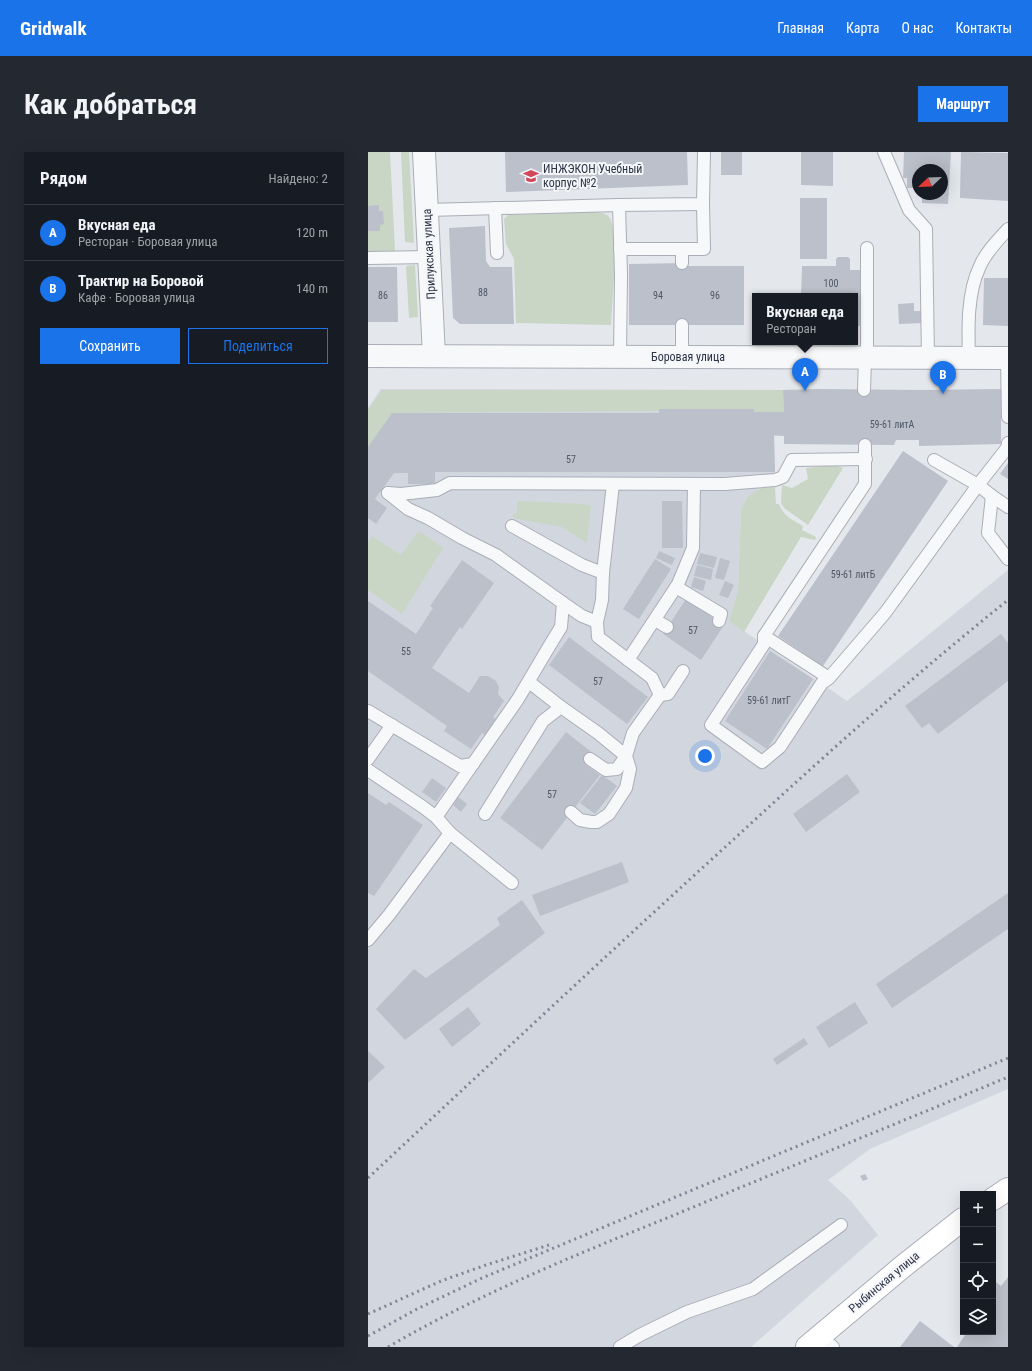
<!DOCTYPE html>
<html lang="ru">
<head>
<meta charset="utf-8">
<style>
  :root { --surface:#171b24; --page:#242831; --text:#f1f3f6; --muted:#9ea1a6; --line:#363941; --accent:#1a73e8 }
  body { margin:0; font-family:"Roboto Condensed",sans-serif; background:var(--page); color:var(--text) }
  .controls { position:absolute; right:12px; bottom:12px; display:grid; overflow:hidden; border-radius:0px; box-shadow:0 4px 16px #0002 }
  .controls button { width:36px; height:36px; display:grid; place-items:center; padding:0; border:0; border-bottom:1px solid var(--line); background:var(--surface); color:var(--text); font:20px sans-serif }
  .compass { position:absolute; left:544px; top:12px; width:36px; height:36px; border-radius:50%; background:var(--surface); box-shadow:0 4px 16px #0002; rotate:247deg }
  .you { position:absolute; left:337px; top:604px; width:14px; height:14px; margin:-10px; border:3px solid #fff; border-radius:50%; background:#1a73e8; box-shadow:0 0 0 6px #1a73e833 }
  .badge { display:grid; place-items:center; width:26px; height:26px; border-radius:50%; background:var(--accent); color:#fff; font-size:13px; font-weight:700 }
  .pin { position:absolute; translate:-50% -33px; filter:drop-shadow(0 1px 2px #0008) }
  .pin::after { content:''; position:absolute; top:21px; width:14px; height:12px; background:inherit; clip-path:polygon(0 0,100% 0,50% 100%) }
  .popup { position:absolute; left:384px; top:141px; width:106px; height:52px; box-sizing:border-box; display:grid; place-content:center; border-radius:0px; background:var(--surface); filter:drop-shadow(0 1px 3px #0005); font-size:13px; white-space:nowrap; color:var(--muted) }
  .popup b { font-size:15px; color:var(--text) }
  .popup::after { content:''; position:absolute; left:50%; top:100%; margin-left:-8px; border:8px solid transparent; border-top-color:var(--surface) }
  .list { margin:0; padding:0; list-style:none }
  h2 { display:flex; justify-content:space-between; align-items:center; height:52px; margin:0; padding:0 16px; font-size:17px }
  h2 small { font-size:13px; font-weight:400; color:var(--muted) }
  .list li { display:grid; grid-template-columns:26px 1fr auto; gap:12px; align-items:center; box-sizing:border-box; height:56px; padding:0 16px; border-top:1px solid var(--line) }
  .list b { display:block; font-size:15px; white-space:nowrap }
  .list p { margin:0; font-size:13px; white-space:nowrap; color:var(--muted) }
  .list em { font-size:13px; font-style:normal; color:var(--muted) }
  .actions { display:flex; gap:8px; padding:12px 16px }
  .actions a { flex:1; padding:9px 0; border:1px solid var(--accent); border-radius:0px; text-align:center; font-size:14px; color:var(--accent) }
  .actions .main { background:var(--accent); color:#fff }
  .icon { flex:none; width:22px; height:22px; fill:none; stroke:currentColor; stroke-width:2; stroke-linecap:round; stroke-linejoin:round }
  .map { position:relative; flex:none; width:640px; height:1195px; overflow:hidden; border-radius:0px }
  header { display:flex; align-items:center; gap:24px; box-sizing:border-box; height:56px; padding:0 20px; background:var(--accent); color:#fff }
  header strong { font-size:19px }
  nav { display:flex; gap:22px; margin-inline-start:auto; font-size:14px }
  .intro { display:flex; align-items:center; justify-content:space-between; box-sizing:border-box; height:96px; padding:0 24px }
  h1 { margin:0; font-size:28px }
  .button { padding:10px 18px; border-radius:0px; background:var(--accent); color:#fff; font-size:14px; font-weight:700 }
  main { display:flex; gap:24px; padding:0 24px }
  aside { flex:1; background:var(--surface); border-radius:0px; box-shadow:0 4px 16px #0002 }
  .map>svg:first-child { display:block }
</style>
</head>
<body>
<header>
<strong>Gridwalk</strong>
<nav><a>Главная</a><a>Карта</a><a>О нас</a><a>Контакты</a></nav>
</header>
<div class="intro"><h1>Как добраться</h1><a class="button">Маршрут</a></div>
<main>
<aside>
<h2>Рядом<small>Найдено: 2</small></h2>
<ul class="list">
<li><span class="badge">A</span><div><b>Вкусная еда</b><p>Ресторан · Боровая улица</p></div><em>120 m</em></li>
<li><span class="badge">B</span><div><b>Трактир на Боровой</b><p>Кафе · Боровая улица</p></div><em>140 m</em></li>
</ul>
<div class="actions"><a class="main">Сохранить</a><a>Поделиться</a></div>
</aside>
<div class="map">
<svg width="640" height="1195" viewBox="0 0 640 1195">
  <rect width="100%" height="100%" fill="#e4e7ec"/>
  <polygon fill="#d2d6de" points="13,237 415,238 416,284 406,284 407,335 393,336 380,344 373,357 370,438 361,469 479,549 640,418 640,937 502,997 460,1028 482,1048 510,1083 383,1195 0,1195 0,256"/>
  <g fill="#c9d6c5">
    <polygon points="0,0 22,0 27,99 0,100"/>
    <polygon points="33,0 41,0 46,91 37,90"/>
    <path d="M227,60C233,61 238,61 241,65C251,77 244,154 243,173L148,171L146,107L138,92L136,67L140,63Z"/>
    <polygon points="47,113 50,165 41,166 38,114"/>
    <polygon points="14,238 415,238 416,260 386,260 385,258 24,261 0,295 0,258"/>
    <polygon points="466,313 475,316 440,373 416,356 413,351 414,333 424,336 440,327 438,316"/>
    <path d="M407,335L408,352H411C415,364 425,368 435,374L434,378L448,385L447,388L433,385L376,480L361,469L370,438L373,357L380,344L393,336Z"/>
    <polygon points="149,349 217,352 223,354 219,391 194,375 145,366 145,362 149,361"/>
    <polygon points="51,379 75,396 34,462 0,438 0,390 4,384 33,403"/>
  </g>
  <g fill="#bbc0ca">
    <polygon points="137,0 319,0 320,33 138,40"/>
    <rect x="353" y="0" width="21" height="23"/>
    <polygon points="433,0 465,0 465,34 433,33"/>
    <polygon points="536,0 583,0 580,52 554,51 554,42 574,42 574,18 550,18 550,36 539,36 539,26 535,26"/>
    <polygon points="593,0 640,1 640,49 592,46"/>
    <rect x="432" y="46" width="27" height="61"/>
    <polygon points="11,53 11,59 15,59 16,72 12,73 12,79 0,79 0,54"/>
    <polygon points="117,74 118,109 122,115 144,115 146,172 92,172 85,166 81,76"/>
    <polygon points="470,105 480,105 482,107 482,118 492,118 492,174 487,174 487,144 433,144 434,114 468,114 468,107"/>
    <polygon points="318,111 318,114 376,114 376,173 261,173 261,112"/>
    <polygon points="0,115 29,115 30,170 0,170"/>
    <polygon points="616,126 640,126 640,174 615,173"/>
    <polygon points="546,151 546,159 553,159 553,171 531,172 530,152"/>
    <polygon points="450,237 553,238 633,237 633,292 551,294 551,288 528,288 526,293 416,292 416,284 406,283 407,320 67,320 67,332 40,332 40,321 26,321 7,347 19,356 8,372 0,366 0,295 24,261 291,261 291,257 386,257 386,260 416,260 415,238"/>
    <polygon points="535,299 580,329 455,514 410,484"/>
    <polygon points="640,311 640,327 632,322"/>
    <polygon points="294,349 314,349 315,396 294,396"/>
    <polygon points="291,399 307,406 304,413 288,406"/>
    <polygon points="332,401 349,405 346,416 329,412"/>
    <polygon points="352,406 362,409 356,428 347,426"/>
    <polygon points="287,407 303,417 271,467 255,457"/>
    <polygon points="94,408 126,431 94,477 92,475 64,516 101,541 112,524 120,524 128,529 131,535 130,542 136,549 125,565 128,567 117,583 114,581 103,597 76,579 79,574 0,519 0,449 48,482 65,456 62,454"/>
    <polygon points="329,413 345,417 343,428 326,424"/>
    <polygon points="326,425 338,429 335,439 323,435"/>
    <polygon points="357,429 366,433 360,446 351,443"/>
    <polygon points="318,447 356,473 333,508 295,482"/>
    <polygon points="633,482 640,491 640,529 570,582 561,571 554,576 537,554"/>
    <polygon points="201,485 280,545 259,572 181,513"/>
    <polygon points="402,499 445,527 399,597 357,569"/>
    <polygon points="198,580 226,602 218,613 232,623 174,698 132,666"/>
    <polygon points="479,622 492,640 438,680 425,662"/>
    <polygon points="234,623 249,634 227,662 212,651"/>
    <polygon points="64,626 78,636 68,650 54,640"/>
    <polygon points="0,641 18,653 21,650 55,673 6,744 0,741"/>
    <polygon points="90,645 99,652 93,660 85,653"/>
    <polygon points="254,710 261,730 172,764 164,743"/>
    <polygon points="640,741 640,777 524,856 508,832"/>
    <polygon points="154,748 177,781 37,888 8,857 46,817 58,826 132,773 129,766"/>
    <polygon points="487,850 500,871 461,896 448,875"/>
    <polygon points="100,855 113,872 84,895 71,877"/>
    <polygon points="436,886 440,892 409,913 405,907"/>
    <polygon points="0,899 17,915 0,931"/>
    <polygon points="497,1022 500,1027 495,1029 492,1024"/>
    <polygon points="640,1125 640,1195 589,1195 599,1180 625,1180 625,1128 633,1134"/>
    <polygon points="552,1169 586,1195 532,1195"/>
  </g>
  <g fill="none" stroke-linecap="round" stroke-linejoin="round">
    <g stroke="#a9aeb7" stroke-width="14">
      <g id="service">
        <polyline points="516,0 541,58 558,77 560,206"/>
        <polyline points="251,53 335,52 336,0"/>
        <polyline points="127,56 129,101"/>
        <polyline points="59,58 251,53 253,123 252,205"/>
        <polyline points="252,97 336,97 335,52"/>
        <polyline points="314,97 314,111"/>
        <polyline points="0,106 61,105"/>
        <polyline points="314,173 314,205"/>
        <polyline points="499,206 499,96"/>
        <path d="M601,206C600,176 599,141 612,114C618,100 630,88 640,77"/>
        <polyline points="639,206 640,265"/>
        <polyline points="496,238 497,206"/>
        <polyline points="497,293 497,332 396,484 396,492 343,573 394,610 412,595 454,531 461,526 517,461 610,333 639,296 640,291"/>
        <polyline points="566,308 610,333 624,344 640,355"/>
        <polyline points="20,341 33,342 69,338 82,331 357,332 407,328 415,325 424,308 498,307"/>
        <polyline points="20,341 40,357 60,366 94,386 128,403 195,451 193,475 182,493 150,547 68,665"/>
        <polyline points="624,344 620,381 640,407"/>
        <polyline points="144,374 214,413 235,421"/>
        <polyline points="308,435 353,462 351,469"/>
        <polyline points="195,451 214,464 229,470"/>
        <polyline points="287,468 299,475"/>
        <polyline points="396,484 461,526"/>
        <polyline points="260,508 310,432 325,396 326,332"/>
        <polyline points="161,530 193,555"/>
        <polyline points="292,543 300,542 315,519"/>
        <polyline points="0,559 92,614 105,612"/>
        <polyline points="0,607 24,573"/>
        <polyline points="0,618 55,655 68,665 82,681 144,731"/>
        <polyline points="203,660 212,668 223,670 229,670 241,662 258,636 262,617 258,604 265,581 292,543 284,526 230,485 229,470 234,448 235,421 245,332"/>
        <polyline points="117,662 175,569 193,555 230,581 258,604 249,617 238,618 222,607"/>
        <polyline points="0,788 21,763 82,681"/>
        <polyline points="452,1184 465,1195"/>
        <polyline points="252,1195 272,1183 319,1160 385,1137 473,1073"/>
      </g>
    </g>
    <g stroke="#a9aeb7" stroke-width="24">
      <polyline id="minor" points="56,0 66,204"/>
    </g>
    <g stroke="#a9aeb7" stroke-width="24">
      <polyline id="tertiary" points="0,204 640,206"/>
    </g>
    <g stroke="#a9aeb7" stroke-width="24">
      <g id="secondary">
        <polyline points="625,1047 640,1037"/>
        <polyline points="439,1195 533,1116 595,1067"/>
      </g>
    </g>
    <use href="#service" stroke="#f7f8fa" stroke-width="12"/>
    <use href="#minor" stroke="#f7f8fa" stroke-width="22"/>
    <use href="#tertiary" stroke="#f7f8fa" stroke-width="22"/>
    <use href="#secondary" stroke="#fff" stroke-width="22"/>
    <g stroke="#7d8696" stroke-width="3" stroke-dasharray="2 4" stroke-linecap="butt">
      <path d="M0,1026C122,912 243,799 366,687C455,605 545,524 640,448"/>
      <polyline points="0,1162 73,1129 118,1113 181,1093"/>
      <polyline points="0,1184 49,1157 114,1126 640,906"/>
      <path d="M20,1195C111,1142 207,1103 304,1064C416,1017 528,972 640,925"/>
    </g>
  </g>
  <defs>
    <g id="university-bare" transform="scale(1.2)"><path d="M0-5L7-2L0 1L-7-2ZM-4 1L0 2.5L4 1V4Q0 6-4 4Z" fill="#d1495b" stroke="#f4f6f9" stroke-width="2.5" paint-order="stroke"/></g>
  </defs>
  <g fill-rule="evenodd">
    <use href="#university-bare" x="163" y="24"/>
  </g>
  <g text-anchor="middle" stroke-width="4" stroke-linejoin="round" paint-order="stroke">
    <g font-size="10" fill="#4f5766">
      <text x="463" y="135">100</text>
      <text x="115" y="144">88</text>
      <text x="15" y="147">86</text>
      <text x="290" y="147">94</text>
      <text x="347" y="147">96</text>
      <text x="524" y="276">59-61 литА</text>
      <text x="203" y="311">57</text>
      <text x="485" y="426">59-61 литБ</text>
      <text x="325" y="482">57</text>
      <text x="38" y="503">55</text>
      <text x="230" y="533">57</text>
      <text x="401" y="552">59-61 литГ</text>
      <text x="184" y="646">57</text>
    </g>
    <g font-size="12" fill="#2b3445" stroke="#f4f6f9" text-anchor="start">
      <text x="175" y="21">ИНЖЭКОН Учебный<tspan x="175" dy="14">корпус №2</tspan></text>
    </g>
    <g font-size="12" fill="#2b3445" stroke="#f4f6f9">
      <text transform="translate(61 102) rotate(-93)" y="4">Прилукская улица</text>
      <text x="320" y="209">Боровая улица</text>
      <text transform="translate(516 1130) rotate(-40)" y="4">Рыбинская улица</text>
    </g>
  </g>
</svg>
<div class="controls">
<button>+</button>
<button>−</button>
<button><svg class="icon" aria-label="locate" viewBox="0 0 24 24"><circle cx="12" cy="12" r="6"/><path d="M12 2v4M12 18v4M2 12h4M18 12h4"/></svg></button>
<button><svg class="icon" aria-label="layers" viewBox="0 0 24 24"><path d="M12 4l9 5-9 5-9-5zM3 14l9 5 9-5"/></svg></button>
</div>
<svg class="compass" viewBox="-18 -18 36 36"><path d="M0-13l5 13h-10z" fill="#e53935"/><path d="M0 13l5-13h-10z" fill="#9ea1a6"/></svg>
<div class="you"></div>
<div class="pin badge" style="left:437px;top:239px">A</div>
<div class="popup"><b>Вкусная еда</b>Ресторан</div>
<div class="pin badge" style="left:575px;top:242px">B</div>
</div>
</main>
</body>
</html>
